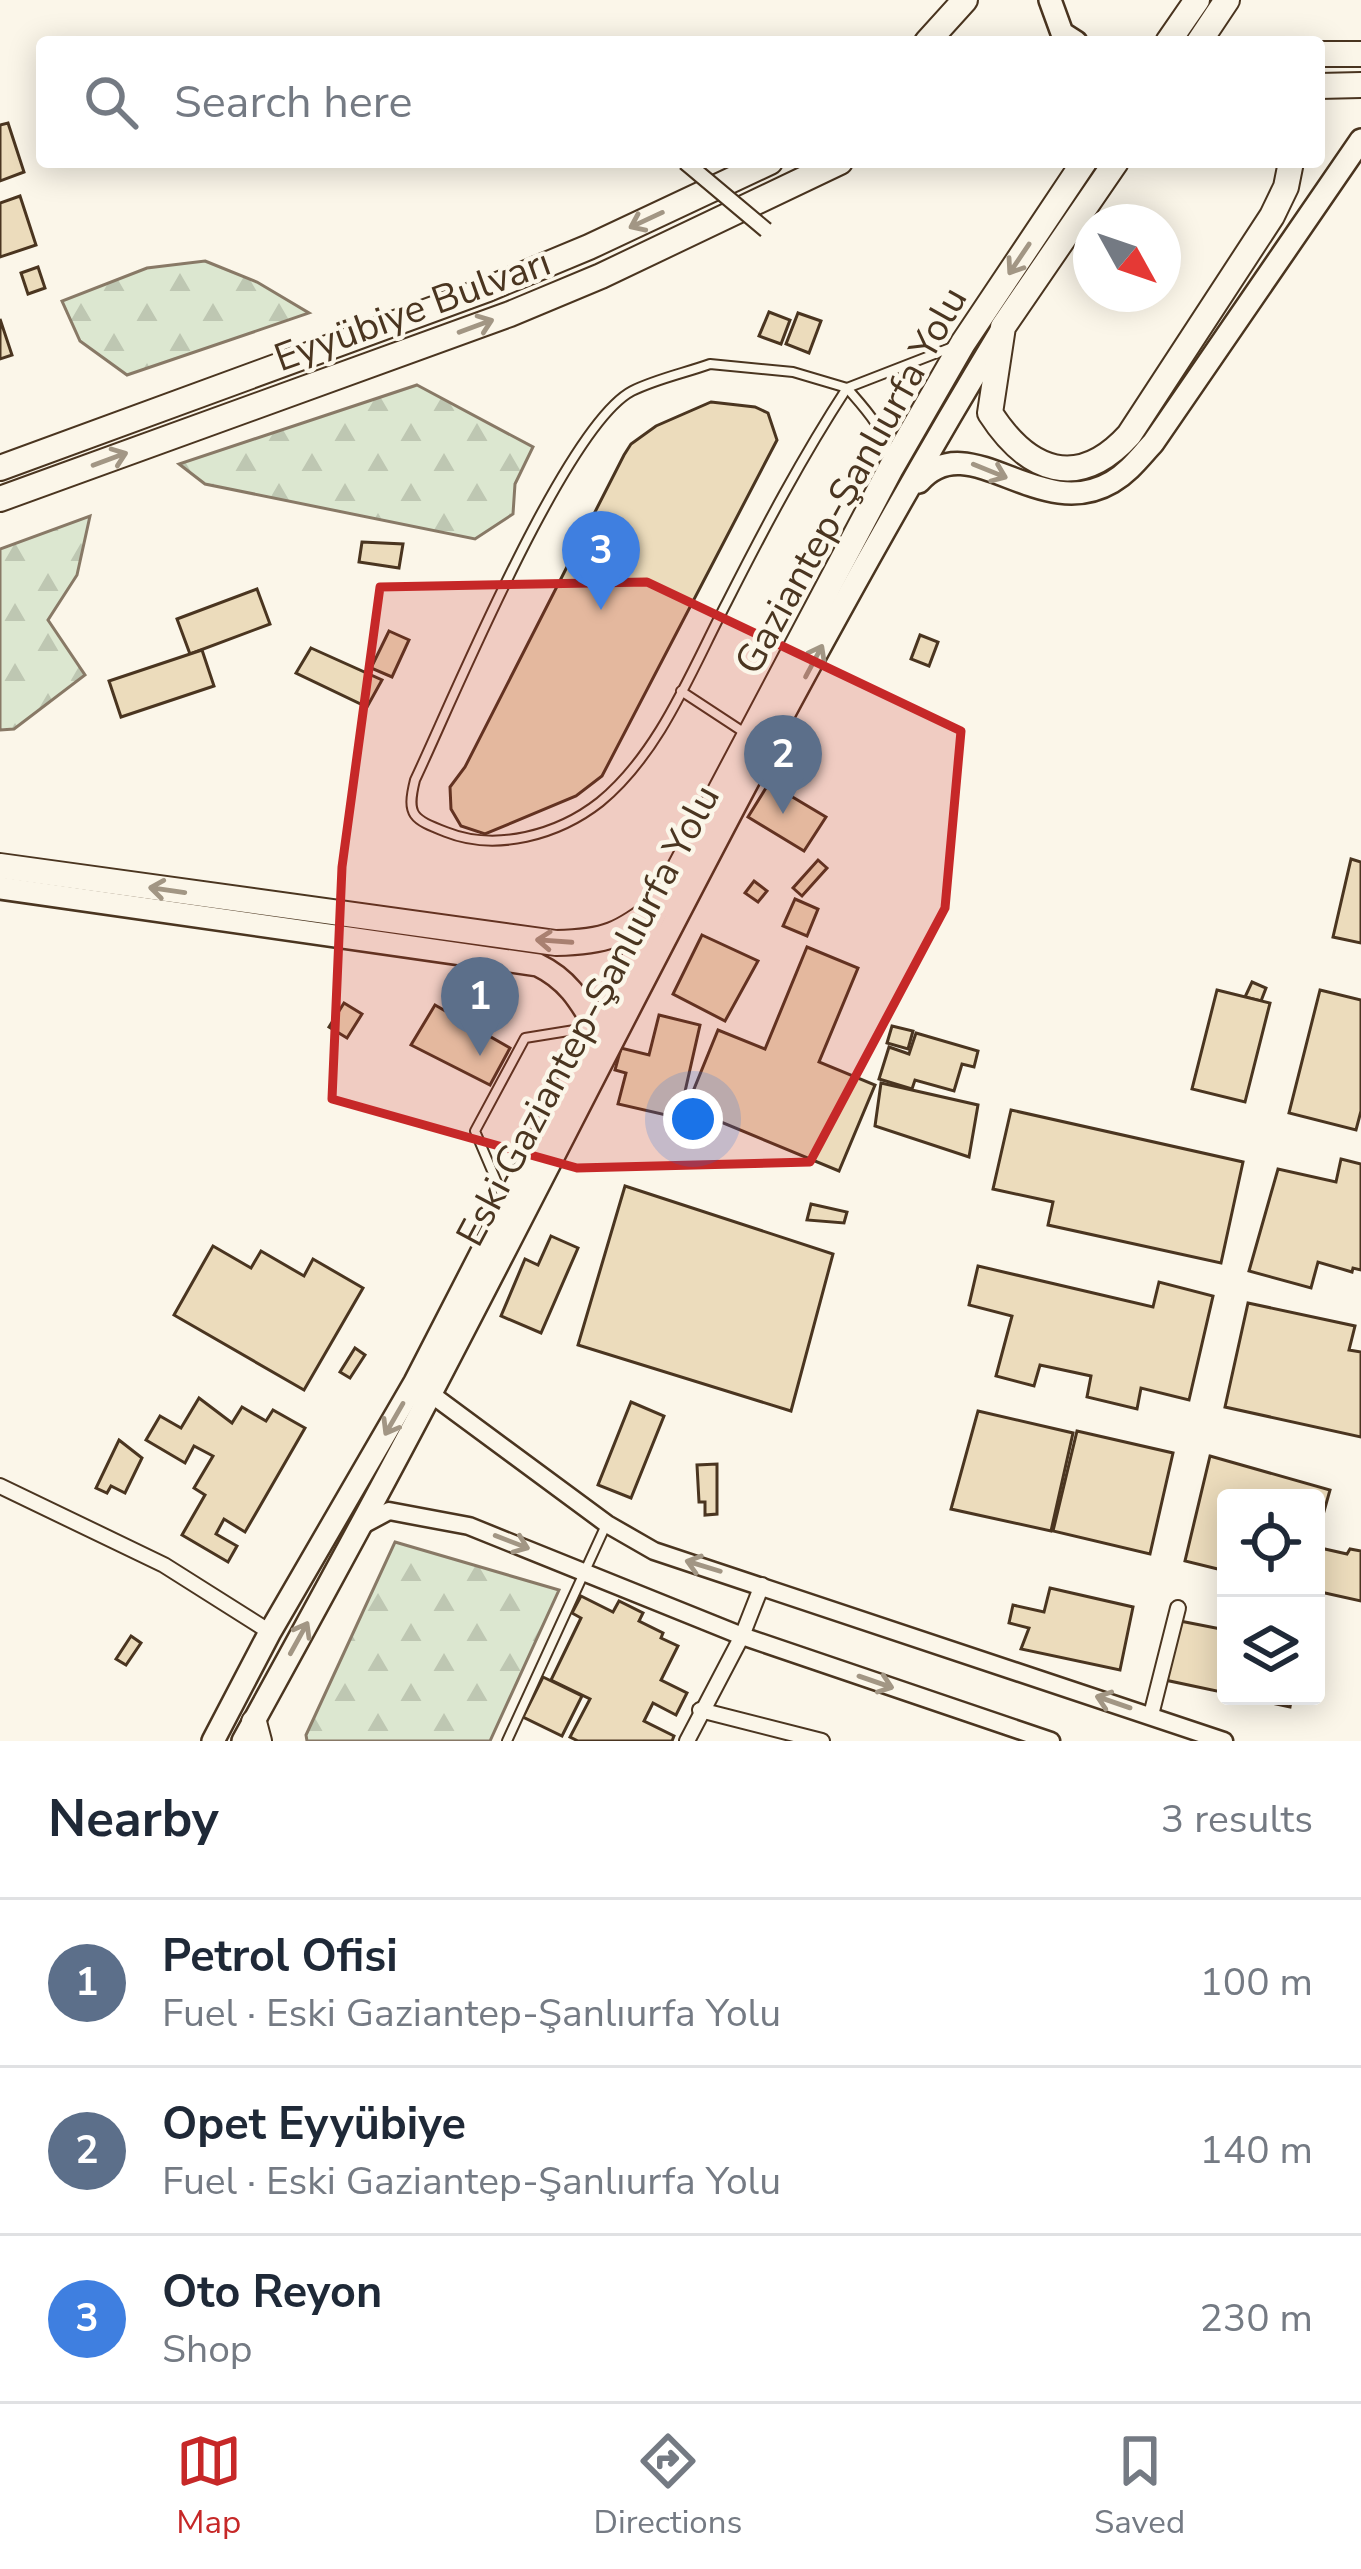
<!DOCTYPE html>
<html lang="en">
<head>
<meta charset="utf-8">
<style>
  :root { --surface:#fff; --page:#f6f6f7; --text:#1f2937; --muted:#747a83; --line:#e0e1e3; --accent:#c62828 }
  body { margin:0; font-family:"Nunito Sans",sans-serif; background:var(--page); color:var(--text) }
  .controls { position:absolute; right:36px; bottom:36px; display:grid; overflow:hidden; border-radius:12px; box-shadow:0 6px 30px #0003 }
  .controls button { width:108px; height:108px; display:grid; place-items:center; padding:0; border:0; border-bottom:3px solid var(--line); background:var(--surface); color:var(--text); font:60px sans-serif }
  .compass { position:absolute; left:1073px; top:204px; width:108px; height:108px; border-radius:50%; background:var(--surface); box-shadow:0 6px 30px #0003; rotate:130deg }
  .you { position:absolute; left:693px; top:1119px; width:42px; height:42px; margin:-30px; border:9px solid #fff; border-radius:50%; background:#1a73e8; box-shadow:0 0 0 18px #1a73e833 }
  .badge { display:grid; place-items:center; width:78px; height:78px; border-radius:50%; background:var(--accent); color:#fff; font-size:39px; font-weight:700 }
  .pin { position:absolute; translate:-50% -99px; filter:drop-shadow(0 3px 6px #0008) }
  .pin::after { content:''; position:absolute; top:63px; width:42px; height:36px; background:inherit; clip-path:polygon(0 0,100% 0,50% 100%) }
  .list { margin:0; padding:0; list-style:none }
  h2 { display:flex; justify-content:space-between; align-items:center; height:156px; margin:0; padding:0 48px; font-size:51px }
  h2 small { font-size:39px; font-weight:400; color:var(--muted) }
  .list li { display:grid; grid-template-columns:78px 1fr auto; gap:36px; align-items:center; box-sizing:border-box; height:168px; padding:0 48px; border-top:3px solid var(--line) }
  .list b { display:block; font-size:45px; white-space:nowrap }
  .list p { margin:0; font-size:39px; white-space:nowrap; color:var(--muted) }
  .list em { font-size:39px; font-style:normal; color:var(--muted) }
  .icon { flex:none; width:66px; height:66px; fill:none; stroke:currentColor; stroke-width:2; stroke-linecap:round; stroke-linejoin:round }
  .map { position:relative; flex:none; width:1361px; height:1741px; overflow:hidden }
  .search { position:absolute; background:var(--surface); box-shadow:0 6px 30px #0003; left:36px; right:36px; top:36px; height:132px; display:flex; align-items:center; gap:30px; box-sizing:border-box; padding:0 42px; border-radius:12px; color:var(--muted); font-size:45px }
  .sheet { height:660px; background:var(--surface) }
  nav { display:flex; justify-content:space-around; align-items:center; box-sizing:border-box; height:168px; border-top:3px solid var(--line); background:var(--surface); font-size:33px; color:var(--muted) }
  nav a { display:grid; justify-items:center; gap:6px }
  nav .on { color:var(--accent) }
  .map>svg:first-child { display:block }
</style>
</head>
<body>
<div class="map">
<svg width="1361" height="1741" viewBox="0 0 1361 1741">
  <defs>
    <pattern id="forest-firs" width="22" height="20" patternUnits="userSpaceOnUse" patternTransform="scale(3)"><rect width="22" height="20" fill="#dce7d0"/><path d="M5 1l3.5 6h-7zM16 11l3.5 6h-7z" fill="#bec7b2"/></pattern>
  </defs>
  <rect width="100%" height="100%" fill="#fbf6e9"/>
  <g fill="url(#forest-firs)" stroke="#887966" stroke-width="3">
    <polygon points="205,261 257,282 309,313 127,375 80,341 62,301 147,268"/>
    <polygon points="417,385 533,447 515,484 513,514 475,539 205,484 179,464"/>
    <polygon points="90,516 77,575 48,620 85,675 14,729 0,730 0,549"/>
    <polygon points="395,1542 559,1590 490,1741 307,1741 306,1735"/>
  </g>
  <g fill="#ecdcbc" stroke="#4a3520" stroke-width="3">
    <polygon points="8,123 24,172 0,181 0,125"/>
    <polygon points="20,196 36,245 0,257 0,203"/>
    <polygon points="38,267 45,288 28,294 21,273"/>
    <polygon points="769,312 790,320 781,344 759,336"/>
    <polygon points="798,313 821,321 809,353 786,344"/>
    <polygon points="0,319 12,355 0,359"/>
    <polygon points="711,402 755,407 768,413 777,440 602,776 576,796 485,834 461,826 451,809 450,787 465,767 624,455 631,444 656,426"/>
    <polygon points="362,542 403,544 399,568 359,562"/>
    <polygon points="257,589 270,624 190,654 177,619"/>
    <polygon points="389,631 409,640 392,677 371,668"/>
    <polygon points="920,635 938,642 929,666 911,659"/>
    <polygon points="311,648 382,680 367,707 296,673"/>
    <polygon points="202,650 214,686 121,717 109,681"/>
    <polygon points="769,783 826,817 804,851 748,817"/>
    <polygon points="1351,859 1361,862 1361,943 1333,937"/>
    <polygon points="818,860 827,868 802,896 793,888"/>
    <polygon points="754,881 767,891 758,902 745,893"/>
    <polygon points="795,899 818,909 807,936 783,926"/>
    <polygon points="702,935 758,961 725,1021 673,994"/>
    <polygon points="807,947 858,968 819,1062 875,1085 839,1171 697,1112 691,1125 681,1121 718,1030 765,1049"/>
    <polygon points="1252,982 1266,988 1261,1001 1245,997"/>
    <polygon points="1217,990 1270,1003 1245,1102 1192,1089"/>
    <polygon points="1320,990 1361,1000 1361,1111 1356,1130 1289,1113"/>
    <polygon points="344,1003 362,1014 347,1038 329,1027"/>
    <polygon points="435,1005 510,1048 490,1085 411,1045"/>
    <polygon points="659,1015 700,1025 679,1118 618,1104 626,1073 615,1070 621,1048 649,1055"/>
    <polygon points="892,1026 913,1031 908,1049 887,1043"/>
    <polygon points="916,1033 978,1051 974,1067 962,1064 954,1091 915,1080 912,1089 879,1079 889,1047 909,1054"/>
    <polygon points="881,1083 978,1105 969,1157 875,1126"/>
    <polygon points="1011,1110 1243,1162 1221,1263 1048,1225 1053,1202 993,1189"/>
    <polygon points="1341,1159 1361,1164 1361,1270 1353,1268 1352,1272 1318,1262 1311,1288 1249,1271 1278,1169 1336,1182"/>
    <polygon points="625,1186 833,1254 791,1411 578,1345"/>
    <polygon points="811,1204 847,1212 844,1223 807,1220"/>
    <polygon points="551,1236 578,1248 541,1333 501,1316 525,1259 538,1265"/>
    <polygon points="213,1246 251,1268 261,1251 304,1276 313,1259 363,1288 304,1390 174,1315"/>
    <polygon points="978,1266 1153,1307 1159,1282 1213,1296 1189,1400 1141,1388 1137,1409 1087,1397 1091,1376 1040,1365 1034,1386 996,1376 1012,1316 969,1305"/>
    <polygon points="1248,1303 1355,1326 1349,1350 1361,1352 1361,1437 1225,1407"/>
    <polygon points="355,1348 365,1355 350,1378 340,1372"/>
    <polygon points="199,1398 232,1423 242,1407 266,1421 273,1410 305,1428 245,1532 224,1519 216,1534 237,1546 228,1562 182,1535 205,1495 194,1488 213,1456 194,1446 185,1463 146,1440 160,1416 181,1428"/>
    <polygon points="631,1402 664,1416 631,1498 598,1485"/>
    <polygon points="978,1411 1073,1433 1051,1531 951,1509"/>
    <polygon points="1077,1431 1173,1453 1150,1554 1053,1531"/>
    <polygon points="119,1440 142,1458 125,1493 111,1486 107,1493 96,1488"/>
    <polygon points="1210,1456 1330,1490 1316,1540 1316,1498 1226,1498 1226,1571 1185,1561"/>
    <polygon points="717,1464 717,1514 705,1515 705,1502 699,1502 697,1465"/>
    <polygon points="1316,1547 1347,1554 1350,1549 1361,1551 1361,1601 1316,1591"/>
    <polygon points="1050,1588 1133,1607 1120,1670 1021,1649 1029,1628 1009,1623 1013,1605 1044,1612"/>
    <polygon points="581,1596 613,1612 619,1601 643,1613 639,1621 663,1633 661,1638 678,1646 661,1680 687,1693 676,1715 653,1703 644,1721 674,1736 672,1741 578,1741 570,1737 590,1699 551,1680 581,1618 572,1613"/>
    <polygon points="1180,1621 1226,1630 1226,1693 1165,1680"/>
    <polygon points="131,1636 141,1643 126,1665 116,1659"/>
    <polygon points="543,1677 582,1696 562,1736 523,1717"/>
    <polygon points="1239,1696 1292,1696 1290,1707"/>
  </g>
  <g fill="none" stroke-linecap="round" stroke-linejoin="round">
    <g stroke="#4a3520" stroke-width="12">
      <g id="service">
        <path d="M710,364L793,372L847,388C802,457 764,529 727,602C692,669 660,753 600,802C558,835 496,852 446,832C413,819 406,816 415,780C452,702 565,426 632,391C656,379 685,373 710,364Z"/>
        <path d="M889,459C884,428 867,411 847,388L950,348"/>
        <polyline points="681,691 745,733"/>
        <polyline points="504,1199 475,1131 525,1038 593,1027"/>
        <polyline points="507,1741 606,1525"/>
      </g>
    </g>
    <g stroke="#4a3520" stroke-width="18">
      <g id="minor">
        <polyline points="0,1486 164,1565 270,1632"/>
        <polyline points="700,1710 822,1741"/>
        <polyline points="1151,1715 1178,1608"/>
        <polyline points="687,1741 742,1636 762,1585"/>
      </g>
    </g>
    <g stroke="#4a3520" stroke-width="21">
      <g id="tertiary">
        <polyline points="431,1394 607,1524 654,1551 1224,1741"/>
        <polyline points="361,1526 389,1511 469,1526 742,1636 1051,1741"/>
      </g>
    </g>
    <g stroke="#4a3520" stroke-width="26">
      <g id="primary">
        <polyline points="1050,0 1062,33 1076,42"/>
        <path d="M919,482C969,424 1039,525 1112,482C1129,472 1140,457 1153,443L1361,140"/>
        <path d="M0,888L538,965C567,979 579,999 595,1026"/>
        <polyline points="213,1741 270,1632 415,1382 660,905"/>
        <path d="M243,1741C306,1626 369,1512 429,1397C616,1039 792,676 1001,331"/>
      </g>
    </g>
    <g stroke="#4a3520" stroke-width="28">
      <g id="trunk">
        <polyline points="927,42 965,0"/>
        <polyline points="1168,42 1197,0"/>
        <polyline points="1199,42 1227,0"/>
        <polyline points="1319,54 1361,54"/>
        <polyline points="1319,86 1361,85"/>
        <path d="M1116,162L1003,327L990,413C1028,472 1078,491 1129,435L1272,216L1286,187L1291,162"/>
        <polyline points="0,468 488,289 589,247 770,162"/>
        <polyline points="0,499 510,314 601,276 840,162"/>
        <path d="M0,866L556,943C608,942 619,935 660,905L891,468L963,343L1084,162"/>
        <polyline points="254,1722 259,1741"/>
      </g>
    </g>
    <use href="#service" stroke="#fbf6e9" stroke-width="8"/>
    <use href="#minor" stroke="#fbf6e9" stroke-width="14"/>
    <use href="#tertiary" stroke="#fbf6e9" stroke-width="16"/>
    <use href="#primary" stroke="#fbf6e9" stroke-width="21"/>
    <use href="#trunk" stroke="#fbf6e9" stroke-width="24"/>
    <g stroke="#4a3520" stroke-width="18" stroke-linecap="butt">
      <polyline id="minor-bridge" points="685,162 766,230"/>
    </g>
    <use href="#minor-bridge" stroke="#fbf6e9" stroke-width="14"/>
  </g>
  <defs><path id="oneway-shaft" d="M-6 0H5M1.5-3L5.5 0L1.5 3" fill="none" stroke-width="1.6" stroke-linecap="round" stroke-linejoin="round" transform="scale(3)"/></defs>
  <g stroke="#a29684">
    <use href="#oneway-shaft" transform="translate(646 220) rotate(155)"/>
    <use href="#oneway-shaft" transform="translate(1019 259) rotate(124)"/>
    <use href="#oneway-shaft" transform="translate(476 326) rotate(-20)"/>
    <use href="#oneway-shaft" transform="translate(110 459) rotate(-20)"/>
    <use href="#oneway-shaft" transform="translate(990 471) rotate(22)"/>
    <use href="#oneway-shaft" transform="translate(814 661) rotate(-62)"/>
    <use href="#oneway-shaft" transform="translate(167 890) rotate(-172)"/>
    <use href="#oneway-shaft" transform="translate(554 941) rotate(-176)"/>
    <use href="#oneway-shaft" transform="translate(394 1419) rotate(120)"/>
    <use href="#oneway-shaft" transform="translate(512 1542) rotate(21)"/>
    <use href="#oneway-shaft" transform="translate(703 1566) rotate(-163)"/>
    <use href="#oneway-shaft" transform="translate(299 1638) rotate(-61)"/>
    <use href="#oneway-shaft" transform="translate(876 1682) rotate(19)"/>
    <use href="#oneway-shaft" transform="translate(1113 1702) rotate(-161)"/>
  </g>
  <path fill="#c62828" fill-opacity="0.2" stroke="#c62828" stroke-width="9" stroke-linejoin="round" d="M647,582L961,731L945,908L810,1162L577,1168L332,1099L342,867L380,587Z"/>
  <g text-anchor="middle" stroke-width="9" stroke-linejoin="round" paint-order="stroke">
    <g font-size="39" fill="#4a3520" stroke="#fbf6e9">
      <text transform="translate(412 309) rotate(-20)" y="14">Eyyübiye Bulvarı</text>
      <text transform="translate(850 480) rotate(-61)" y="14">Gaziantep-Şanlıurfa Yolu</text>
      <text transform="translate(587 1015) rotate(-62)" y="14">Eski Gaziantep-Şanlıurfa Yolu</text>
    </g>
  </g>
</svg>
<div class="controls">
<button><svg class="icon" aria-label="locate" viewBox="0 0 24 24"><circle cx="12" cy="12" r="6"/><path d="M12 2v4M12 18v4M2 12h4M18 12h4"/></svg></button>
<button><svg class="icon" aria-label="layers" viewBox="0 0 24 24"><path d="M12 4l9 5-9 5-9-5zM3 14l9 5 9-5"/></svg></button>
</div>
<svg class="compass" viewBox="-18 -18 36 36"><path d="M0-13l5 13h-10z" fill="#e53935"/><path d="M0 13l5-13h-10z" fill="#747a83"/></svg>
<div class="you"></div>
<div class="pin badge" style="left:480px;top:1056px;background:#5c6f8a">1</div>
<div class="pin badge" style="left:783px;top:814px;background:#5c6f8a">2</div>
<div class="pin badge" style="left:601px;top:610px;background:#3f7fe0">3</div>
<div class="search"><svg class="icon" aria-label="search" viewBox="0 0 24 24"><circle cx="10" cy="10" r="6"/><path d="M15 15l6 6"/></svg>Search here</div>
</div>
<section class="sheet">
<h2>Nearby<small>3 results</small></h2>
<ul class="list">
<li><span class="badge" style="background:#5c6f8a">1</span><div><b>Petrol Ofisi</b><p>Fuel · Eski Gaziantep-Şanlıurfa Yolu</p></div><em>100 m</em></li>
<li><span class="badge" style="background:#5c6f8a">2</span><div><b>Opet Eyyübiye</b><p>Fuel · Eski Gaziantep-Şanlıurfa Yolu</p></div><em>140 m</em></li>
<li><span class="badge" style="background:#3f7fe0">3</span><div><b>Oto Reyon</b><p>Shop</p></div><em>230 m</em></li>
</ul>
</section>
<nav>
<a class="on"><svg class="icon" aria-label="map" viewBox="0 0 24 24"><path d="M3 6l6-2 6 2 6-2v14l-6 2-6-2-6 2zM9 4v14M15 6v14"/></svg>Map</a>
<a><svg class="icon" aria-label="directions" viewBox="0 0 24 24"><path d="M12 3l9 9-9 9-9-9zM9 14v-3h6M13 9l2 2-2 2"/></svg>Directions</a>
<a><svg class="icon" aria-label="saved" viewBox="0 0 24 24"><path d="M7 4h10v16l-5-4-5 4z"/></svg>Saved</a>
</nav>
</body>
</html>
